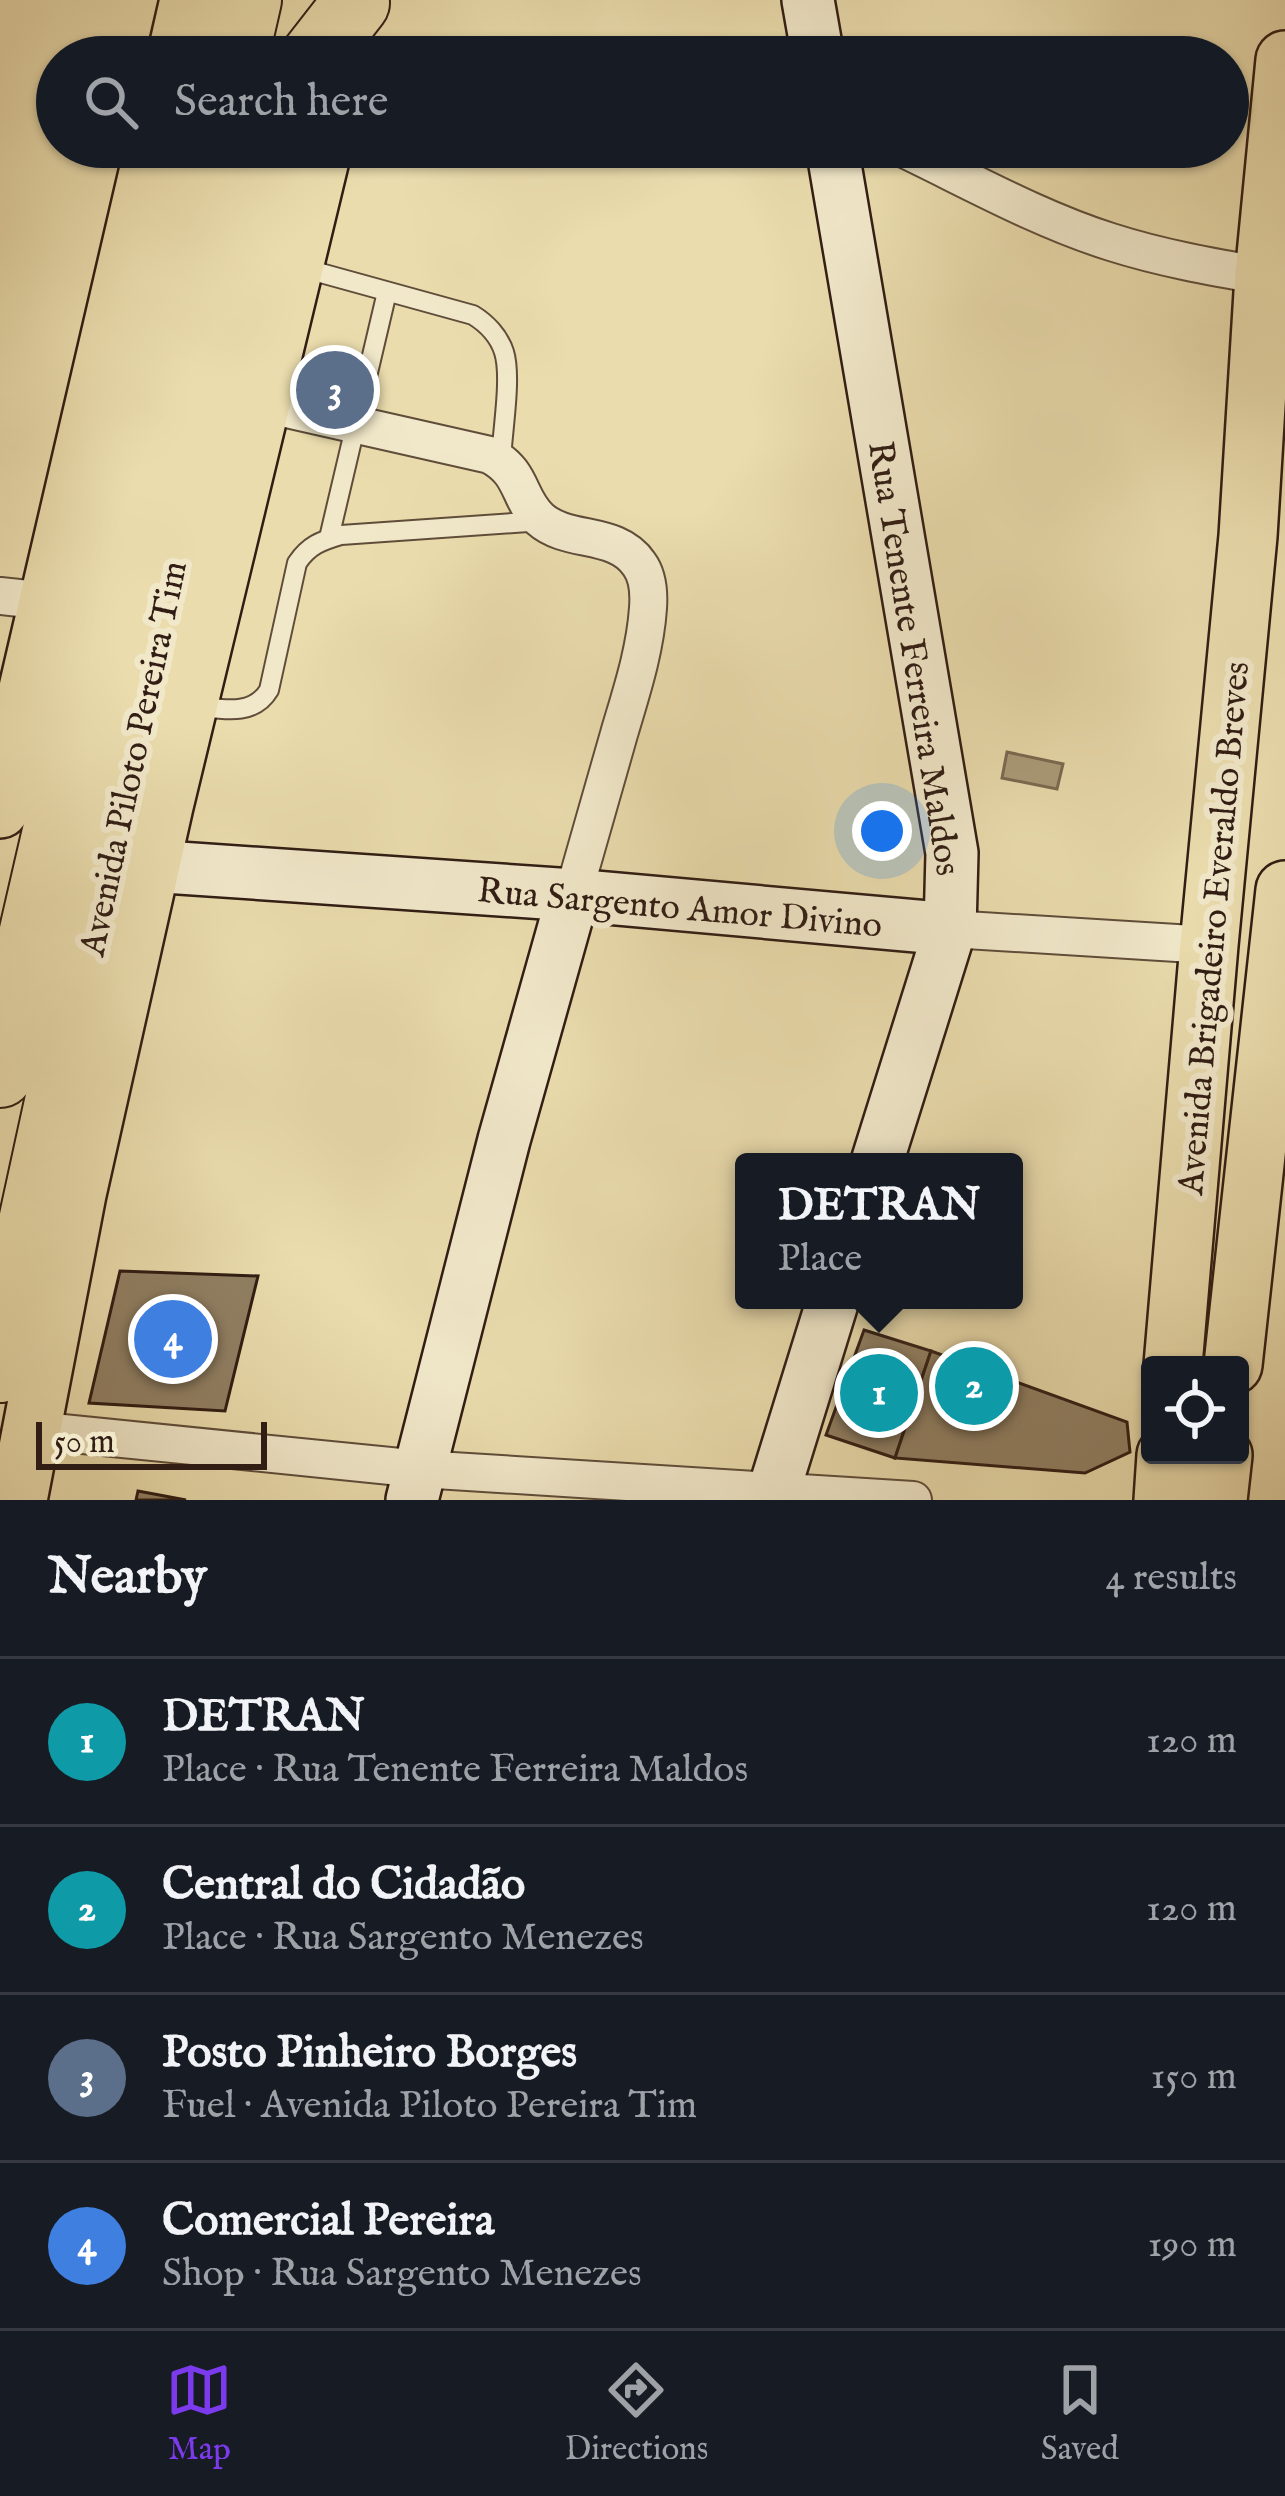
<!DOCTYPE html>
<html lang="en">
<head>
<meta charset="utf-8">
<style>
  :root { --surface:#171b24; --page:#242831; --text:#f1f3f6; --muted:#9ea1a6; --line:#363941; --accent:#7c3aed }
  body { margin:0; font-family:"IM FELL English",serif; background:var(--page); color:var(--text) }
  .controls { position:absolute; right:36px; bottom:36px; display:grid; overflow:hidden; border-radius:12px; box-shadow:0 3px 9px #0004 }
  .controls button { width:108px; height:108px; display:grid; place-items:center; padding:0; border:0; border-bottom:3px solid var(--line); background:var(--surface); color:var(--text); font:60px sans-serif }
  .scale { position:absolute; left:36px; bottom:30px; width:231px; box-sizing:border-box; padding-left:12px; border:6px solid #311d14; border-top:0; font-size:33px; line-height:42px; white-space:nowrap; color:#311d14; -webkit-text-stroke:9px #f1e8ca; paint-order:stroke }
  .you { position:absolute; left:882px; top:831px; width:42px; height:42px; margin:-30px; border:9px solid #fff; border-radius:50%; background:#1a73e8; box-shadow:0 0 0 18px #1a73e833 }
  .badge { display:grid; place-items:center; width:78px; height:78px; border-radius:50%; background:var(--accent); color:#fff; font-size:39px; font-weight:700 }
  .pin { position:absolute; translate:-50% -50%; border:6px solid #fff; box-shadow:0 3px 12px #0006 }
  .popup { position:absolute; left:735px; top:1153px; width:288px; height:156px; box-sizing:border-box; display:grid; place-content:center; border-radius:12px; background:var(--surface); filter:drop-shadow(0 3px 9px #0005); font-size:39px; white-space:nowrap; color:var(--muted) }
  .popup b { font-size:45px; color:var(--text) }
  .popup::after { content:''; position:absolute; left:50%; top:100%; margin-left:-24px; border:24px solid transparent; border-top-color:var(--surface) }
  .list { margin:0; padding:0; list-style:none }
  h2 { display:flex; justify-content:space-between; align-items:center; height:156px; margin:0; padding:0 48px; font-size:51px }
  h2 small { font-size:39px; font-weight:400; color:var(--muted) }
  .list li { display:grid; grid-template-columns:78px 1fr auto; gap:36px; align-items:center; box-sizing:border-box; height:168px; padding:0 48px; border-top:3px solid var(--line) }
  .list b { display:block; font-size:45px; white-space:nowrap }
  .list p { margin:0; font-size:39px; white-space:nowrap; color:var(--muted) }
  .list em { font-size:39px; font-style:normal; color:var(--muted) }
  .icon { flex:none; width:66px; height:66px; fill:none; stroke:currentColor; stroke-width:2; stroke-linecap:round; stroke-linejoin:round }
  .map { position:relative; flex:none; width:1285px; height:1500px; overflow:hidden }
  .search { position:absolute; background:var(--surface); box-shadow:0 3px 9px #0004; left:36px; right:36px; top:36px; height:132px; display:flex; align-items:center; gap:30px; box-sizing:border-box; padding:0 42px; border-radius:66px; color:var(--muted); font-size:45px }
  .sheet { height:828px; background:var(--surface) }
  nav { display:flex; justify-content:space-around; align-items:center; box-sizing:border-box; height:168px; border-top:3px solid var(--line); background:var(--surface); font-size:33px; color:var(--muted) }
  nav a { display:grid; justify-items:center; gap:6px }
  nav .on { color:var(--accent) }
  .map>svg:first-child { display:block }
</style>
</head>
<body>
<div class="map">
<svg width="1285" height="1500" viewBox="0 0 1285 1500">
  <rect width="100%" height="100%" fill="#eadcad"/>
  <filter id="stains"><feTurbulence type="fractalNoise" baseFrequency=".00167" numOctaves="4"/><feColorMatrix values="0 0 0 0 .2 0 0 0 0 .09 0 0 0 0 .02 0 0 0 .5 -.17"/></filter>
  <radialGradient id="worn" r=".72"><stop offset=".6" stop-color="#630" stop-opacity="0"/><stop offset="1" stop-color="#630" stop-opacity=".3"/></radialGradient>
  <polygon fill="#ab9b79" stroke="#7a6951" stroke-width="3" points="1007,752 1063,764 1057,789 1002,778"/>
  <g fill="#918064" stroke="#311d14" stroke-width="3">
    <polygon points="120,1271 258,1276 225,1411 89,1403"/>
    <polygon points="864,1330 931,1351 895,1458 826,1435"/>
    <polygon points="931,1351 1127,1422 1130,1452 1085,1473 895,1458"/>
    <polygon points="138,1491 186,1500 136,1500"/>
  </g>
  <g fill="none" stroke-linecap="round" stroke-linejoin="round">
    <g stroke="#5f4d3a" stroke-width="22">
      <g id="lane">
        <path d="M299,267L473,315C486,323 499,336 504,352C512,377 502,433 501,461"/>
        <polyline points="329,538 387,292"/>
        <path d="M194,706C222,709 253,717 269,690L297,563C309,545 321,541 341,535L542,521"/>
      </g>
    </g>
    <g stroke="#5f4d3a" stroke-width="40">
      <g id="street">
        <path d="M900,147C969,180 1038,219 1111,242C1161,258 1212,267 1264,276"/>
        <path d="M260,403L490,455C524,473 517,498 540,519C568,544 616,530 639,564C648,576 649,594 648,608C645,652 631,693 619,734C604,788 588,841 573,895"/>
        <polyline points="0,596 47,601"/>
        <polyline points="950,929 1209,945"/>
        <polyline points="33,1430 420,1469 913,1500"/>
      </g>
    </g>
    <g stroke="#311d14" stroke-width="56">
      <g id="secondary">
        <polyline points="808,0 818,57"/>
        <polyline points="832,147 952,853 950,929 877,1162"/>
        <polyline points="150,866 573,895 950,929"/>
        <polyline points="412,1500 504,1140 573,895"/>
        <polyline points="771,1500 833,1300"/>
      </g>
    </g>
    <g stroke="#311d14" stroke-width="62">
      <g id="primary">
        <polyline points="176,57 189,0"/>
        <polyline points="0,809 154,147"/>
        <polyline points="1173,1365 1209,945 1248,536 1264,276 1285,60"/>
        <polyline points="1233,1365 1285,890"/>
        <polyline points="18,1500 77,1194 164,806 323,147"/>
        <polyline points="1163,1500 1166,1455"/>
        <polyline points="1218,1500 1223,1455"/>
      </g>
    </g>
    <g stroke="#311d14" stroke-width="70">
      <g id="highway">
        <polyline points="235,57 248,0"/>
        <polyline points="314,57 356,3"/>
        <polyline points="0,1074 214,147"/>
        <polyline points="0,1369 266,147"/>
      </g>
    </g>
    <use href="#lane" stroke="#f1e8ca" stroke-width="18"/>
    <use href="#street" stroke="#f1e8ca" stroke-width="36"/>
    <use href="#secondary" stroke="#f1e8ca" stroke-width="51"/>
    <use href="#primary" stroke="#eadcad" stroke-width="57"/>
    <use href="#highway" stroke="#eadcad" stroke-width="66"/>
  </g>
  <g text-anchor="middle" stroke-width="12" stroke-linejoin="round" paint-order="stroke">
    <g font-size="36" fill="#311d14" stroke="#f1e8ca">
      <text transform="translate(916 658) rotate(81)" y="13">Rua Tenente Ferreira Maldos</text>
      <text transform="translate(132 758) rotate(-78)" y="13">Avenida Piloto Pereira Tim</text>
      <text transform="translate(680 906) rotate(5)" y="13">Rua Sargento Amor Divino</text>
      <text transform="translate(1212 928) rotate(-85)" y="13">Avenida Brigadeiro Everaldo Breves</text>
    </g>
  </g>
  <rect width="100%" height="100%" filter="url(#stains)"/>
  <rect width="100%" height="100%" fill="url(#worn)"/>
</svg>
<div class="controls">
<button><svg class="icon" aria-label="locate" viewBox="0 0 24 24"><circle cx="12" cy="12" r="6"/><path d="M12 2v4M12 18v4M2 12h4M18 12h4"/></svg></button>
</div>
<div class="scale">50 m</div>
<div class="you"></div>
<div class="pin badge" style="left:879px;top:1393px;background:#0f9aa8">1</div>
<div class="popup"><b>DETRAN</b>Place</div>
<div class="pin badge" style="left:974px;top:1386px;background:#0f9aa8">2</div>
<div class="pin badge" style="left:335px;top:390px;background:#5c6f8a">3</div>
<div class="pin badge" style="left:173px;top:1339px;background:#3f7fe0">4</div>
<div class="search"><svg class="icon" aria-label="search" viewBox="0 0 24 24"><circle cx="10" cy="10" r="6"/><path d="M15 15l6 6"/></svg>Search here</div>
</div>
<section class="sheet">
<h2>Nearby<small>4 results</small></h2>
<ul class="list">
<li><span class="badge" style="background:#0f9aa8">1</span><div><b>DETRAN</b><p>Place · Rua Tenente Ferreira Maldos</p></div><em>120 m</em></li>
<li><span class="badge" style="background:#0f9aa8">2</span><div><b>Central do Cidadão</b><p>Place · Rua Sargento Menezes</p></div><em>120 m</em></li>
<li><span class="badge" style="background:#5c6f8a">3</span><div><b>Posto Pinheiro Borges</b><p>Fuel · Avenida Piloto Pereira Tim</p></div><em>150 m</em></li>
<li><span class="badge" style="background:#3f7fe0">4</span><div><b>Comercial Pereira</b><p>Shop · Rua Sargento Menezes</p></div><em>190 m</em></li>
</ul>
</section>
<nav>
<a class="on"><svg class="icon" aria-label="map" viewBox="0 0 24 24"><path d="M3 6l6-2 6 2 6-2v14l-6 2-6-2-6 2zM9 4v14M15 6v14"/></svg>Map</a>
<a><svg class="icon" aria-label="directions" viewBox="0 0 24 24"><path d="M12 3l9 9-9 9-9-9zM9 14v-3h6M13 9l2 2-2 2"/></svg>Directions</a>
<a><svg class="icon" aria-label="saved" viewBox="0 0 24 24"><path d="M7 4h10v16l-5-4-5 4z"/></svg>Saved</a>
</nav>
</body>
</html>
